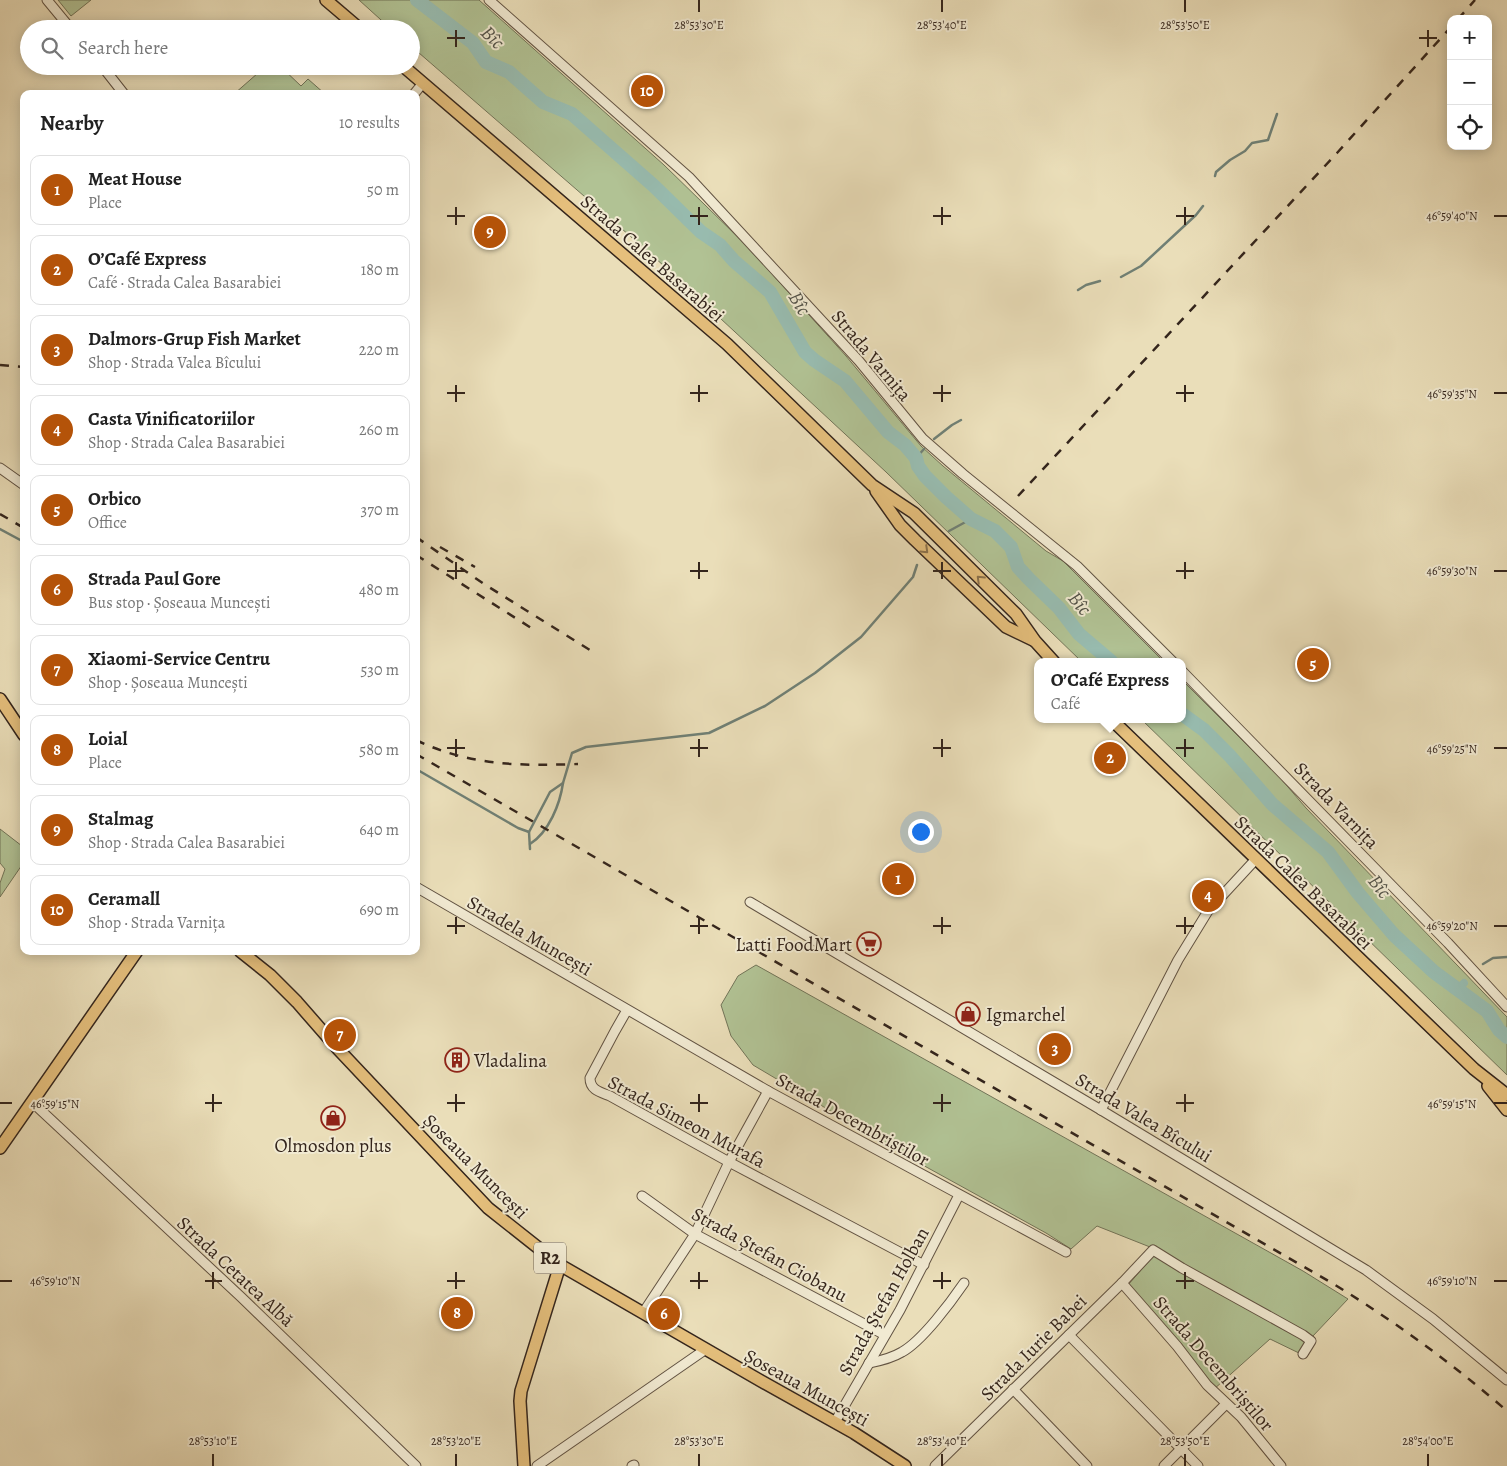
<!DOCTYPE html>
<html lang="en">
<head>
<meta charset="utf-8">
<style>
  :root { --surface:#fff; --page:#f2f2f2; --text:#222; --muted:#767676; --line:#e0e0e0; --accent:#b45309 }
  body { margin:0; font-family:Alegreya,serif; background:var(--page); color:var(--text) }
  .controls { position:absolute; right:15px; top:15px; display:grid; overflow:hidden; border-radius:10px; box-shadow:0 2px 12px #0003 }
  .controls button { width:45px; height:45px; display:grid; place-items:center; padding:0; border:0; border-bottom:1px solid var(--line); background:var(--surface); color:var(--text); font:25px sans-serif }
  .you { position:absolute; left:920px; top:831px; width:18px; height:18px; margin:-12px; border:4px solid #fff; border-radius:50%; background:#1a73e8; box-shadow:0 0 0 8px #1a73e833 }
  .badge { display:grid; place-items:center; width:32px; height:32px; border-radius:50%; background:var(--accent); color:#fff; font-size:16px; font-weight:700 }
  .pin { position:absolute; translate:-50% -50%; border:2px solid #fff; box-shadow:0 1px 5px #0006 }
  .popup { position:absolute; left:1034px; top:658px; width:152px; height:65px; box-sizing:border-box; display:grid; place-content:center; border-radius:10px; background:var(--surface); filter:drop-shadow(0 1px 4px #0005); font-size:16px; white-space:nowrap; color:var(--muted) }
  .popup b { font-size:19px; color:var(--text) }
  .popup::after { content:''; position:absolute; left:50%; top:100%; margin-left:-10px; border:10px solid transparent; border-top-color:var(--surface) }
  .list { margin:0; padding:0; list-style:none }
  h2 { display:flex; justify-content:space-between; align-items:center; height:65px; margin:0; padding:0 20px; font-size:21px }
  h2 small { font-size:16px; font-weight:400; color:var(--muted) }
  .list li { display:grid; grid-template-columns:32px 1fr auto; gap:15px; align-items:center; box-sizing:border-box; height:70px; margin:0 10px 10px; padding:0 10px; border:1px solid var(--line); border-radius:10px }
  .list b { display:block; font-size:19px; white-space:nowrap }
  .list p { margin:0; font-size:16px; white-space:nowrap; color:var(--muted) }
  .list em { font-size:16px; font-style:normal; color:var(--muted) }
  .icon { flex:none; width:28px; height:28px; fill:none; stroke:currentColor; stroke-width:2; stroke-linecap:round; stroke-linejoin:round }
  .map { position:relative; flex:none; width:1507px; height:1466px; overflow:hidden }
  .search { position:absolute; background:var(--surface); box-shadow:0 2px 12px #0003; left:20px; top:20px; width:400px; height:55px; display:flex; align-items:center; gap:12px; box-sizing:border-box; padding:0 18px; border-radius:28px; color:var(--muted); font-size:19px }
  .panel { position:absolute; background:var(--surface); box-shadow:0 2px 12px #0003; left:20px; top:90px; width:400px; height:865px; border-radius:10px }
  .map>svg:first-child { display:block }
</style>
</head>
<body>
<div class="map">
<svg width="1507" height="1466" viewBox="0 0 1507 1466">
  <rect width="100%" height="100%" fill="#eadeb9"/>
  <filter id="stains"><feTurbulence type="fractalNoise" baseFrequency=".004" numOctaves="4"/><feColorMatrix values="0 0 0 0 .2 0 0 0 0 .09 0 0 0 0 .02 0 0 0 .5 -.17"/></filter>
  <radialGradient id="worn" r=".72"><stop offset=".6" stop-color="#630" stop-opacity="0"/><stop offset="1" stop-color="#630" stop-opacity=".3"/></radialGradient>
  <g fill="#b1c294" stroke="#727458">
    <polygon points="58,0 91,0 71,16"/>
    <polygon points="359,0 479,0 664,165 745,244 846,356 921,446 943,466 1046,551 1063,561 1164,662 1082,662 886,472 652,255 411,46 411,29 391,29"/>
    <polygon points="266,66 280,66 301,86 308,79 325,94 234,94"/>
    <polygon points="1183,681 1282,780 1306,808 1507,1017 1507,1075 1141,719 1182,719"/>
    <polygon points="0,829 22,846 24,845 24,862 0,897 0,883 5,869 0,863"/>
    <polygon points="756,965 1303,1271 1348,1299 1312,1337 1150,1247 1097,1226 1071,1249 1046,1233 910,1158 753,1065 731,1036 721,1005 738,976"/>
    <polygon points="1155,1254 1307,1341 1301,1354 1270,1339 1213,1390 1128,1285"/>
  </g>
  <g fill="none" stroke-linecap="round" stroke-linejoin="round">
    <g stroke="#708075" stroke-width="2.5">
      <polyline points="1215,176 1216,172 1230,160 1245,151 1252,143 1268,140 1277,114"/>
      <polyline points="1121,277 1141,266 1196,215 1203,206"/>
      <polyline points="1078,290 1086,285 1100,281"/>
      <polyline points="934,439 952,425 961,420"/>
      <polyline points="916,458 924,449"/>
      <polyline points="0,529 24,542"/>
      <polyline points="949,531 971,519"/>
      <polyline points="416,769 518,828 529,832 550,792 563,783 572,753 586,747 709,733 765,706 815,673 861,637 913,577 917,565"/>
      <polyline points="529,832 530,849"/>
      <path d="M530,844C549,832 560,804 563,783"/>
      <polyline points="1483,964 1493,958 1507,957"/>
    </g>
    <polyline stroke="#98bcb0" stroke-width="8" points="1458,989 1464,983"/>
    <g stroke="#98bcb0" stroke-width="14">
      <polyline points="417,0 473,43 486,62 509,72 543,102 572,114 654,186 701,232 720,245 734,261 770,292 805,352 814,360 845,381 888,432 905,445 916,458 918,466 925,476 946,497 971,519 995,531 1011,547 1018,567 1029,579 1059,608 1079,634 1112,662"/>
      <polyline points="1182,714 1204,730 1230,756 1272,804 1328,852 1358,893 1394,935 1434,972 1487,1011 1499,1030 1507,1037"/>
    </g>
    <g stroke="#625343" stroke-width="11">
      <g id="minor">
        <polyline points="47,0 71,29"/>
        <polyline points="489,0 689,177 859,361 923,439 963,474 1077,566 1173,662"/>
        <polyline points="102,66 124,94"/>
        <polyline points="414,94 423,83"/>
        <polyline points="0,468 24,485"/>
        <polyline points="1182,671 1448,943 1507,1007"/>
        <polyline points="416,887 768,1091 1066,1252"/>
        <polyline points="750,902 1101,1110 1366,1270 1433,1319 1507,1380"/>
        <path d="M627,1010L615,1031L590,1078C590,1090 600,1092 610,1096L729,1162L924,1265"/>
        <polyline points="32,1102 241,1297 416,1466"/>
        <polyline points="1101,1110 1178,960 1208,911 1256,859"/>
        <polyline points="642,1196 695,1234 885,1335"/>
        <polyline points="1122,1283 1177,1346 1207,1385 1241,1417 1281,1466"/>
        <polyline points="643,1313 695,1234 729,1162 768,1091"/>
        <polyline points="1069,1335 1198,1466"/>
        <path d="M869,1363C880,1361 892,1358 902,1352C922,1341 951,1302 964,1283"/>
        <polyline points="1013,1389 1087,1466"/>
        <polyline points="835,1422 900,1310 959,1195"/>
        <polyline points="537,1466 706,1349"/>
        <polyline points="632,1466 634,1465"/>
        <polyline points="935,1466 1122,1283 1153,1250 1182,1268 1303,1335 1311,1341 1303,1354"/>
        <polyline points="1164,1466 1226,1404"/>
      </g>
    </g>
    <g stroke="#34251c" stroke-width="14">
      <g id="major">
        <polyline points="326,0 360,29"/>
        <polyline points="403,66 727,344 872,485 914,513 1016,614 1035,641 1054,662"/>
        <polyline points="876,491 900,525 915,540 1006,627 1033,640"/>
        <polyline points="0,699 24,735"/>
        <polyline points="1111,719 1474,1069 1507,1095"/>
        <polyline points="240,951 270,975 297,1002 338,1049 488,1208 560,1265 761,1381 854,1433 905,1466"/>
        <polyline points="1488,1086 1507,1110"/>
        <polyline points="0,1148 137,951"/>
        <polyline points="524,1466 520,1401 521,1391 560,1265"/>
      </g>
    </g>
    <use href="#minor" stroke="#f1ead2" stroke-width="9"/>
    <use href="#major" stroke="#e5bf7c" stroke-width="11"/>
    <g stroke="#34251c" stroke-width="2.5" stroke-dasharray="9 9" stroke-linecap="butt">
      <polyline points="1458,19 1475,0"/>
      <polyline points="0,365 24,367"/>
      <polyline points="1018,496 1337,153 1451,27"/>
      <polyline points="0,514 24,528"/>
      <polyline points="416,537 484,584 593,652"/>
      <polyline points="440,547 475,567"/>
      <polyline points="416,555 536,631"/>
      <path d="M416,740C470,766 520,766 578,764"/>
      <path d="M416,754L1332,1283C1394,1321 1452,1363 1507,1411"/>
    </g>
  </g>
  <defs><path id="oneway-chevron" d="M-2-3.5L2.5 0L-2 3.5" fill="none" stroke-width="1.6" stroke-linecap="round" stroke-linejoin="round" transform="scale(1.25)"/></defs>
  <g stroke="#8c724c">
    <use href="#oneway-chevron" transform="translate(925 550) rotate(44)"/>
    <use href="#oneway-chevron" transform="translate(980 579) rotate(-136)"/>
  </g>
  <path fill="none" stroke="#34251c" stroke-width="2" d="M699,0V12M942,0V12M1185,0V12M456,30V47M1428,30V47M447,38H465M1419,38H1437M456,207V225M699,207V225M942,207V225M1185,207V225M447,216H465M690,216H708M933,216H951M1176,216H1194M1494,216H1507M456,385V402M699,385V402M942,385V402M1185,385V402M447,393H465M690,393H708M933,393H951M1176,393H1194M1494,393H1507M456,562V579M699,562V579M942,562V579M1185,562V579M447,571H465M690,571H708M933,571H951M1176,571H1194M1494,571H1507M456,739V757M699,739V757M942,739V757M1185,739V757M447,748H465M690,748H708M933,748H951M1176,748H1194M1494,748H1507M456,917V934M699,917V934M942,917V934M1185,917V934M447,926H465M690,926H708M933,926H951M1176,926H1194M1494,926H1507M213,1094V1112M456,1094V1112M699,1094V1112M942,1094V1112M1185,1094V1112M0,1103H12M205,1103H222M447,1103H465M690,1103H708M933,1103H951M1176,1103H1194M1494,1103H1507M213,1272V1289M456,1272V1289M699,1272V1289M942,1272V1289M1185,1272V1289M0,1281H12M205,1281H222M447,1281H465M690,1281H708M933,1281H951M1176,1281H1194M1494,1281H1507M213,1454V1466M456,1454V1466M699,1454V1466M942,1454V1466M1185,1454V1466M1428,1454V1466"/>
  <defs>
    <g id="supermarket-ring" transform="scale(1.25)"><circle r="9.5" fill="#f1ead2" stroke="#8f2418" stroke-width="1.5"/><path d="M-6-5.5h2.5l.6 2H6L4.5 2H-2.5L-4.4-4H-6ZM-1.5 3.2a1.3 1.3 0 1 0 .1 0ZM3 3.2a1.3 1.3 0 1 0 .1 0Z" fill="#8f2418"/></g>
    <g id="shop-ring" transform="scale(1.25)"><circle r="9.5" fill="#f1ead2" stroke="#8f2418" stroke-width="1.5"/><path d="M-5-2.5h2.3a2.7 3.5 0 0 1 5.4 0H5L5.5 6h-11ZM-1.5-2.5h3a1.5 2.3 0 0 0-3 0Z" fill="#8f2418"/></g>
    <g id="building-ring" transform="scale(1.25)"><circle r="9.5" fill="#f1ead2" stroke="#8f2418" stroke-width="1.5"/><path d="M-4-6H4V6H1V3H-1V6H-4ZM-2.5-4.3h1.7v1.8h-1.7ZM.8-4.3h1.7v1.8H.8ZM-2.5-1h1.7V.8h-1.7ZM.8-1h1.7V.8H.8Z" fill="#8f2418"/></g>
  </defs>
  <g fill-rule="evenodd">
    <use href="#supermarket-ring" x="869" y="944"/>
    <use href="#shop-ring" x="968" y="1014"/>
    <use href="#building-ring" x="457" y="1060"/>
    <use href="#shop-ring" x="333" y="1118"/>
  </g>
  <g text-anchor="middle" stroke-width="4" stroke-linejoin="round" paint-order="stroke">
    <rect fill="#f1ead2" stroke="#6d6053" stroke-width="1" x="534" y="1242.5" width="32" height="31" rx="4"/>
    <g font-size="18" font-weight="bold" fill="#34251c">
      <text x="550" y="1264">R2</text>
    </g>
    <g font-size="19" fill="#34251c" stroke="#f1ead2">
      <text transform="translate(653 258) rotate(41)" y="7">Strada Calea Basarabiei</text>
      <text transform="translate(872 355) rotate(50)" y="7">Strada Varnița</text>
      <text transform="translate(1337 805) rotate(46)" y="7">Strada Varnița</text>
      <text transform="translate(1304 882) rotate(44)" y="7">Strada Calea Basarabiei</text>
      <text transform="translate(530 935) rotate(30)" y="7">Stradela Muncești</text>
      <text transform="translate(1144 1117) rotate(31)" y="7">Strada Valea Bîcului</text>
      <text transform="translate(853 1119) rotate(29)" y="7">Strada Decembriștilor</text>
      <text transform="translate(687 1121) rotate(28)" y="7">Strada Simeon Murafa</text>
      <text transform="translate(476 1166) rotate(45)" y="7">Șoseaua Muncești</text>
      <text transform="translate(770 1254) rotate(29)" y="7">Strada Ștefan Ciobanu</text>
      <text transform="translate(236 1271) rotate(43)" y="7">Strada Cetatea Albă</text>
      <text transform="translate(883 1301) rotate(-61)" y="7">Strada Ștefan Holban</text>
      <text transform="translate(1033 1347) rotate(-45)" y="7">Strada Iurie Babei</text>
      <text transform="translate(1214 1363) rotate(49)" y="7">Strada Decembriștilor</text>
      <text transform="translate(807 1387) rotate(29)" y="7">Șoseaua Muncești</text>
    </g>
    <g font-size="19" fill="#34251c" stroke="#f1ead2" text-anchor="start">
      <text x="852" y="951" text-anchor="end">Latti FoodMart</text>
      <text x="986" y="1021">Igmarchel</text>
      <text x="474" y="1067">Vladalina</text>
      <text x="333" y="1152" text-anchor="middle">Olmosdon plus</text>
    </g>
    <g font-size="20" font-style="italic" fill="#525248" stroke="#f1ead2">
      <text transform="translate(493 37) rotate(45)" y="7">Bîc</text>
      <text transform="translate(800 303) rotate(59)" y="7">Bîc</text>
      <text transform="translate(1080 603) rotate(50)" y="7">Bîc</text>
      <text transform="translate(1380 886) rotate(51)" y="7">Bîc</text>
    </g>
  </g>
  <g font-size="12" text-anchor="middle" fill="#34251c" stroke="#f1ead2" stroke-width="4" stroke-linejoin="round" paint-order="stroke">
    <text x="699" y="29">28°53'30"E</text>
    <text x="942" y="29">28°53'40"E</text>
    <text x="1185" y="29">28°53'50"E</text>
    <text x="1452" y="220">46°59'40"N</text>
    <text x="1452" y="398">46°59'35"N</text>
    <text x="1452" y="575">46°59'30"N</text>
    <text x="1452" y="753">46°59'25"N</text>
    <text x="1452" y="930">46°59'20"N</text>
    <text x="55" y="1108">46°59'15"N</text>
    <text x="1452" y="1108">46°59'15"N</text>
    <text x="55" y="1285">46°59'10"N</text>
    <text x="1452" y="1285">46°59'10"N</text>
    <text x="213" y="1445">28°53'10"E</text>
    <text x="456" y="1445">28°53'20"E</text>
    <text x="699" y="1445">28°53'30"E</text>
    <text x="942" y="1445">28°53'40"E</text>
    <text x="1185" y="1445">28°53'50"E</text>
    <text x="1428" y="1445">28°54'00"E</text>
  </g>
  <rect width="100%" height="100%" filter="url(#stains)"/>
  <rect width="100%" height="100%" fill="url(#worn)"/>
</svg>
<div class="controls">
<button>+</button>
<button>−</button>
<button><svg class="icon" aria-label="locate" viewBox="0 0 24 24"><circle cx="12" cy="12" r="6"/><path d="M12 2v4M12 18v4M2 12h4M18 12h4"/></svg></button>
</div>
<div class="you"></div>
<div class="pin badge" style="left:898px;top:879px">1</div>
<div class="pin badge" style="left:1110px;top:758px">2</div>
<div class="popup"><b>O’Café Express</b>Café</div>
<div class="pin badge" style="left:1055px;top:1049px">3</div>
<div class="pin badge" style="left:1208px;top:896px">4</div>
<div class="pin badge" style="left:1313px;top:664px">5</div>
<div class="pin badge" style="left:664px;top:1314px">6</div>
<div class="pin badge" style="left:340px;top:1035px">7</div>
<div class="pin badge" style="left:457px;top:1313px">8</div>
<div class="pin badge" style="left:490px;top:232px">9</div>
<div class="pin badge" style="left:647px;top:91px">10</div>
<div class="search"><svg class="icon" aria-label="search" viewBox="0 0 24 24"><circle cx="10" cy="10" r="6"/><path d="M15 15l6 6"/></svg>Search here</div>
<section class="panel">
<h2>Nearby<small>10 results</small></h2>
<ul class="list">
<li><span class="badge">1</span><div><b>Meat House</b><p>Place</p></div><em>50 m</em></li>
<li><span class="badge">2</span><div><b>O’Café Express</b><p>Café · Strada Calea Basarabiei</p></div><em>180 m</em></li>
<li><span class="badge">3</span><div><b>Dalmors-Grup Fish Market</b><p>Shop · Strada Valea Bîcului</p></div><em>220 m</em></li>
<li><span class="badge">4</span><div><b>Casta Vinificatoriilor</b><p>Shop · Strada Calea Basarabiei</p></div><em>260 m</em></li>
<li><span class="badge">5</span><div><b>Orbico</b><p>Office</p></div><em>370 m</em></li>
<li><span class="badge">6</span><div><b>Strada Paul Gore</b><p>Bus stop · Șoseaua Muncești</p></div><em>480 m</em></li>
<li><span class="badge">7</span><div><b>Xiaomi-Service Centru</b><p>Shop · Șoseaua Muncești</p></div><em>530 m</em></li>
<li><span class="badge">8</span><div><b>Loial</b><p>Place</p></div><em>580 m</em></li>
<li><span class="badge">9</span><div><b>Stalmag</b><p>Shop · Strada Calea Basarabiei</p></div><em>640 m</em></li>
<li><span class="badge">10</span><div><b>Ceramall</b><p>Shop · Strada Varnița</p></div><em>690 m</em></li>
</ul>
</section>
</div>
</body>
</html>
